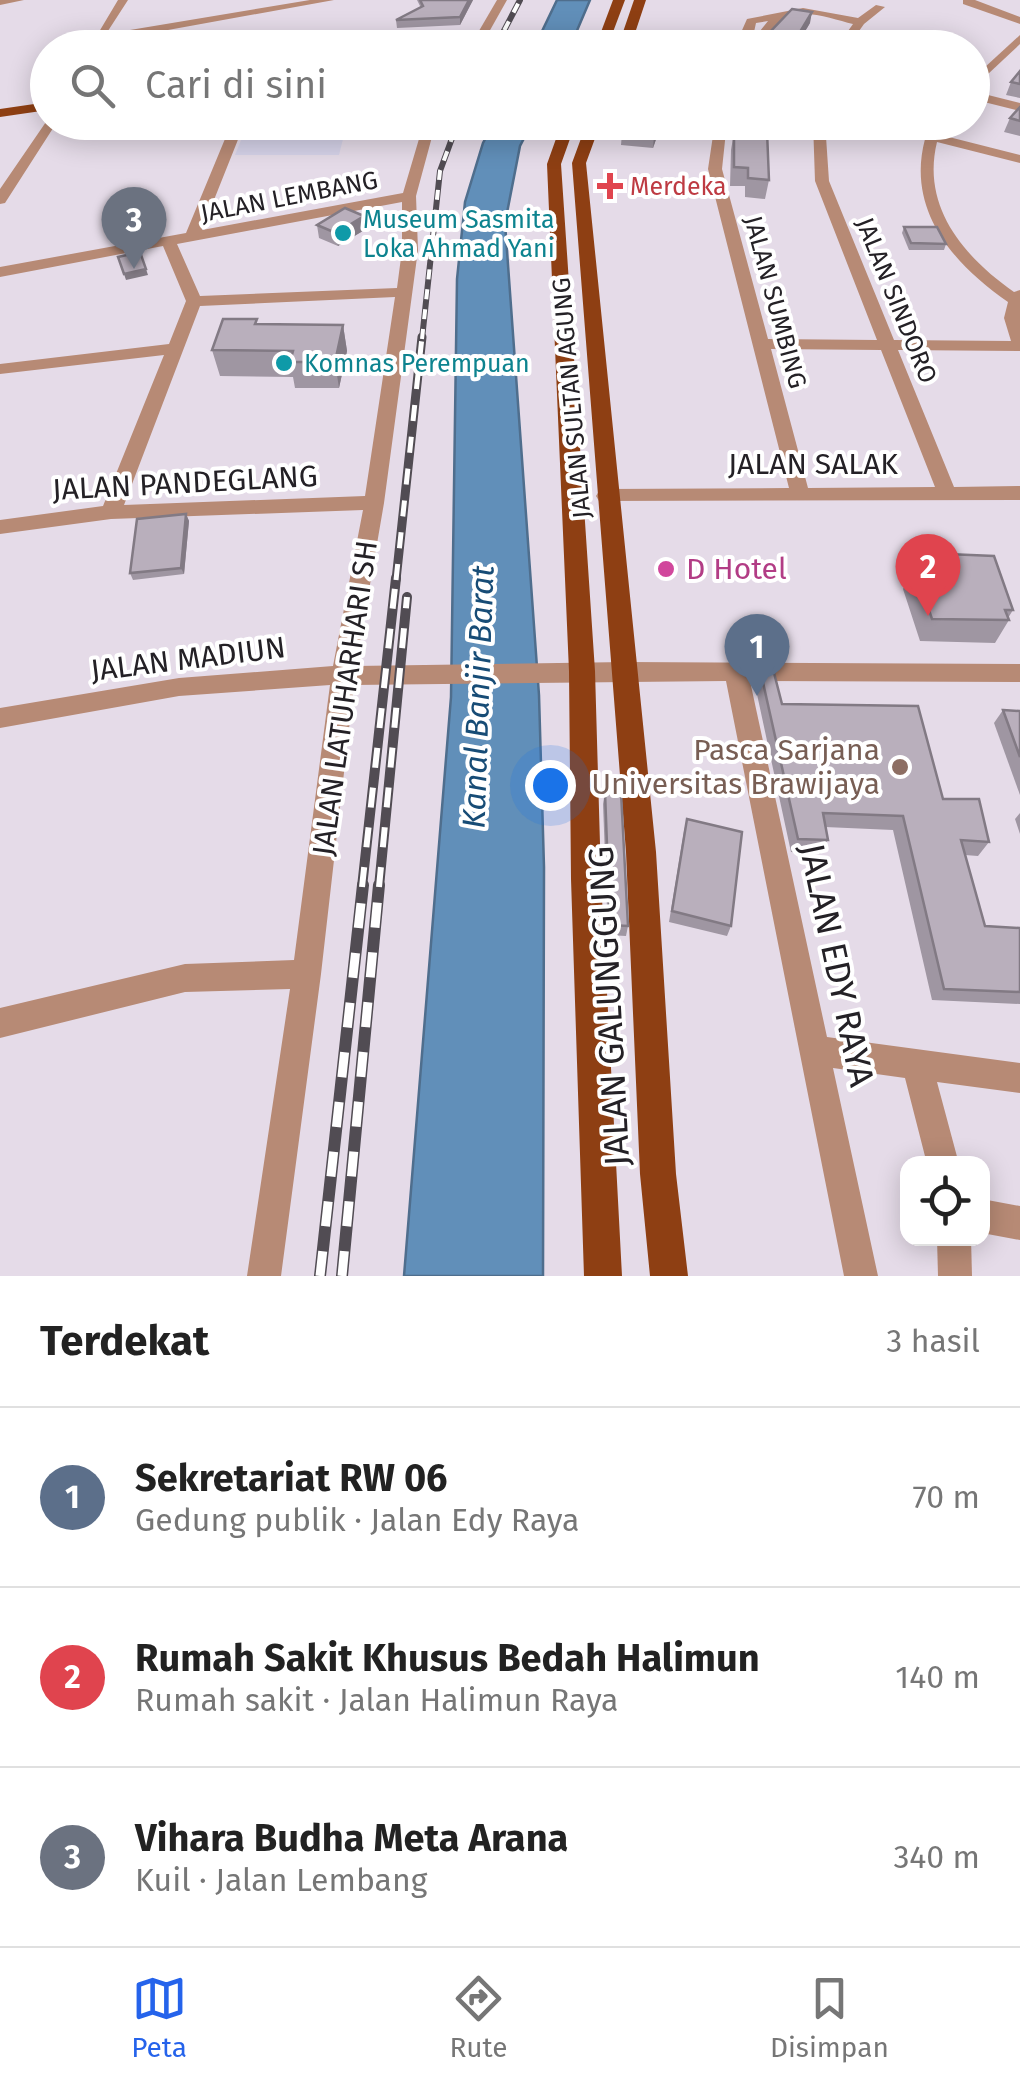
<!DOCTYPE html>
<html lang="id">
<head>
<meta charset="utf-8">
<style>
  :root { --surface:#fff; --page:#f2f2f2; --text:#222; --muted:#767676; --line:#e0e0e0; --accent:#2563eb }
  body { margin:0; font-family:"Fira Sans",sans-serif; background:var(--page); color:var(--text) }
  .controls { position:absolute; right:30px; bottom:30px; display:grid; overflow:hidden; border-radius:20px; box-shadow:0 5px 25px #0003 }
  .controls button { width:90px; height:90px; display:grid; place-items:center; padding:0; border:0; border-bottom:2px solid var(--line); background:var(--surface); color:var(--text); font:50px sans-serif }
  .you { position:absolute; left:550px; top:785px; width:35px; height:35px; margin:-25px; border:8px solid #fff; border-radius:50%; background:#1a73e8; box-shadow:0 0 0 15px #1a73e833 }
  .badge { display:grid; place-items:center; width:65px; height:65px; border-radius:50%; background:var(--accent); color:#fff; font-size:32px; font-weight:700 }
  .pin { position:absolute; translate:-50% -82px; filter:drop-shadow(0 2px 5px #0008) }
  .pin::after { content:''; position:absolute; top:52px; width:35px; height:30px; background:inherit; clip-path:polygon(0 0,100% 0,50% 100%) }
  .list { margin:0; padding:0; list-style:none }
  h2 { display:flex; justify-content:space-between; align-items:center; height:130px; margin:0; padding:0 40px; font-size:42px }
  h2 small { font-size:32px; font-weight:400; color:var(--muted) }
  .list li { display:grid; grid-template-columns:65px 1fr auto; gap:30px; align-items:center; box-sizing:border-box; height:180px; padding:0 40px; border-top:2px solid var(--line) }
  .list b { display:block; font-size:38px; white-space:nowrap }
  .list p { margin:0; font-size:32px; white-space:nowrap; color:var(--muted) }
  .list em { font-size:32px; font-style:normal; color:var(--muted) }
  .icon { flex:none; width:55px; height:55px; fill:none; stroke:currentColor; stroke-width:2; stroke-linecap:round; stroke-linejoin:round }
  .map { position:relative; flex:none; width:1020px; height:1276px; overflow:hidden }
  .search { position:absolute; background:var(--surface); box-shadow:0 5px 25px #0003; left:30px; right:30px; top:30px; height:110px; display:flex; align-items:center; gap:25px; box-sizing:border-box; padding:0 35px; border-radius:55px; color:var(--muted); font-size:38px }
  .sheet { height:670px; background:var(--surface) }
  nav { display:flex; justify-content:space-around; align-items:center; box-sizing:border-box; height:140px; border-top:2px solid var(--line); background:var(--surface); font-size:28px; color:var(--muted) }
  nav a { display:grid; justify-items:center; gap:5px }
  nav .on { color:var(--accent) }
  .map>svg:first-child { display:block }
</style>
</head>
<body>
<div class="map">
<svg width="1020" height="1276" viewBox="0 0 1020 1276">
  <rect width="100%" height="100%" fill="#e5dbe8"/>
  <polygon fill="#d5d2e8" points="248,123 248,122 347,123 339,155 235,155"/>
  <g fill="#618fb9" stroke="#4f6e8d" stroke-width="2.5">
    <polygon points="557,0 590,0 570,47 534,48"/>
    <polygon points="494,123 532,123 520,146 505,223 539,695 544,867 543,1276 404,1276 451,697 457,279 465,202 483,143"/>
  </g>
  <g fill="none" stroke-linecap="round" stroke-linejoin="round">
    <g fill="#b78a75" fill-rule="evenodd">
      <polygon points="0,0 24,0 0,5"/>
      <polygon points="118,0 128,0 106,34 310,0 334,0 102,42 98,47 90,47"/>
      <polygon points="497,0 507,0 480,48 469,48"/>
      <polygon points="963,0 975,0 1020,17 1020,24 963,4"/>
      <path d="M876,5L885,7L864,24L847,48H836L853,24C832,19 800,6 780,21C772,28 767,39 760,48H704L621,36L627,33L743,45L739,37L747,19L803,8L858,18ZM768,21L752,41L756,23Z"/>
      <polygon points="1020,35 1020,44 972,89 972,79"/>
      <polygon points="972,91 1020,103 1020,111 972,99"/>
      <polygon points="48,119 48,122 57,122 5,203 0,204 0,189"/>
      <path d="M232,122H245L202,230L403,193L424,122H436L416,196L418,250L384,503L356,666L626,662L1020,664V682L750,681L827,1037L1020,1063V1093L937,1082L959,1164H927L905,1078L833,1068L878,1276H844L726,681L354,685L321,974L281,1276H247L290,989L185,992L0,1038V1008L185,964L294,960L330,685L179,696L0,728V708L179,678L333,666L363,510L111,519L0,534V520L103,506L164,355L0,374V364L169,344L186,301L163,246L0,277V267L186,233ZM402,202V250L397,288L200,296L177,244ZM395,297L365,496L124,505L200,306Z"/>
      <path d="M715,122H727L722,169L768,339L877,340L815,181L813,122H825L829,181L894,340L1011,341L1004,318L1008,302C953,264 906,210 925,139L867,122H890L929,132L935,122H948L941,135L1020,155V163L937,142C921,207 964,257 1014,292L1020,290V351L898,350L954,487L1020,486V500L599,501L596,496L599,491L606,489L789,488L708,169ZM771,349L881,350L935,487L808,488Z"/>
      <polygon points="982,1199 1020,1206 1020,1240 982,1233"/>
      <polygon points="937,1238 971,1238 972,1276 938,1276"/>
    </g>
    <g fill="#8e3f13" fill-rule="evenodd">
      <polygon points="613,0 625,0 613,32 623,32 634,0 646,0 630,48 618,48 621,40 610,39 607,48 595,48 598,39 482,38 428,48 398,48 482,30 601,32"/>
      <polygon points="48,102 48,110 0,117 0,109"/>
      <polygon points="562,122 576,122 561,164 595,671 601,879 622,1276 584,1276 571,879 569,671 547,164"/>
      <polygon points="587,122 601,122 586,163 656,852 676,1174 688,1276 650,1276 640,1174 626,852 572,163"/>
    </g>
    <g stroke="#514c53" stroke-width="6">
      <g id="rail-far3">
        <polyline points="495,48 520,0"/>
        <polyline points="422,339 440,171 458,122"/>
      </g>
    </g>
    <g stroke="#514c53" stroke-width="9">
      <polyline id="rail-far2" points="396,580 422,337"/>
    </g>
    <g stroke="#514c53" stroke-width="10">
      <g id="rail-far1">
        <polyline points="362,887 396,578"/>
        <polyline points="379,887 407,597"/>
      </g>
    </g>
    <g stroke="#514c53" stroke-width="12">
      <g id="rail">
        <polyline points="320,1276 363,885"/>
        <polyline points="342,1276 379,885"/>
      </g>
    </g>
    <use href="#rail-far3" stroke="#fff" stroke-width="4" stroke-dasharray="10" stroke-linecap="butt"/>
    <use href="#rail-far2" stroke="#fff" stroke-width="5" stroke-dasharray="16" stroke-linecap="butt"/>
    <use href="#rail-far1" stroke="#fff" stroke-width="6" stroke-dasharray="20" stroke-linecap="butt"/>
    <use href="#rail" stroke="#fff" stroke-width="9" stroke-dasharray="25" stroke-linecap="butt"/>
  </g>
  <g fill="#9f96a2">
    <polygon points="417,0 473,0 460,25 397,28 396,20 421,8"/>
    <polygon points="810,23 795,48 768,44 770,32"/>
    <polygon points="1020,71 1020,98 1006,95 1011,82"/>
    <polygon points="1020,107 1020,136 1004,132 1010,118"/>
    <polygon points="626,122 662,122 653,148 621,145 622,133"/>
    <polygon points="734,132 769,180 765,199 745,197 745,186 730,186 731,150"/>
    <polygon points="364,216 366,229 338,246 319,238 317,225"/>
    <polygon points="904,227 946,244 944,250 909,250 902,233"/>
    <polygon points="258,324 343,325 347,351 339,388 295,388 293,377 220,376 212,350"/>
    <polygon points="186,514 189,521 184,574 133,580 130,573"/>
    <polygon points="947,554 1013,610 1008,618 1009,620 995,643 920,641 903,589 914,566 940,566"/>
    <polygon points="760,669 782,704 943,799 989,842 978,856 965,855 985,926 1020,928 1020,1004 932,1000 893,830 825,827 828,840 820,854 791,852 755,685"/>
    <polygon points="1003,710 1020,711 1020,795 994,723"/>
    <polygon points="605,792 628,926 626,936 608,935 603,804"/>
    <polygon points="1020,813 1020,834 1015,819"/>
    <polygon points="687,819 731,926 727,936 669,922 684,831"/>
  </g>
  <g fill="#827a84">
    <polygon points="469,0 473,0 460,25 460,17"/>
    <polygon points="812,12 810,23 795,48 797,37"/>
    <polygon points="659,122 662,122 653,148 654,136"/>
    <polygon points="364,216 366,229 338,246 336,233"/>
    <polygon points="146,269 148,275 126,280 124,274"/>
    <polygon points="343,325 347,351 339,388 335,362"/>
    <polygon points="186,514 189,521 184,574 181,568"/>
  </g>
  <g fill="#b9afbc" stroke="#827a84" stroke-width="2.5">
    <polygon points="420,0 469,0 460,17 396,20 423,6"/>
    <polygon points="792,9 812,12 797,37 770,32"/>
    <polygon points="1020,71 1020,84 1011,82"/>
    <polygon points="1020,107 1020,121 1010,118"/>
    <polygon points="626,122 659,122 654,136 622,133"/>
    <polygon points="767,131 769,180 748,178 748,168 734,167 734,132"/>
    <polygon points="345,208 364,216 336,233 317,225"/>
    <polygon points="904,227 937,227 946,244 911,243"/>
    <polygon points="140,252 146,269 124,274 118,257"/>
    <polygon points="223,319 257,319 255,324 343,325 335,362 290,362 293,351 212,350"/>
    <polygon points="186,514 181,568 130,573 137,519"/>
    <polygon points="947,554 994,556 1013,610 1005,610 1009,620 932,619 914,566 950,566"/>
    <polygon points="760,669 773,669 782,704 918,706 943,799 979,799 989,842 961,840 985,926 1020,928 1020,992 944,989 903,816 823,813 828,840 798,839"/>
    <polygon points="1003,710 1020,711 1020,757"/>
    <polygon points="605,792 621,793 628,926 610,925"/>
    <polygon points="687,819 742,832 731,926 672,911"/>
  </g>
  <path fill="#e0444e" stroke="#fff" stroke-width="4" d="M605 171h10v10h10v10h-10v10h-10v-10h-10v-10h10z"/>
  <g fill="#0f9aa8" stroke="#fff" stroke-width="4">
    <circle cx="343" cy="233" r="10"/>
    <circle cx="284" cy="363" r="10"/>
  </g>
  <circle fill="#d1479c" stroke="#fff" stroke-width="4" cx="666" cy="569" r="10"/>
  <circle fill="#8d6e63" stroke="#fff" stroke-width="4" cx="900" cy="767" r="10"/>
  <g text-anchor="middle" stroke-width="8" stroke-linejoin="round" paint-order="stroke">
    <g font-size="25" fill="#be3a42" stroke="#fff" text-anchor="start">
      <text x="630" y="195">Merdeka</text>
    </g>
    <g font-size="25" fill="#242126" stroke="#fff">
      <text transform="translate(289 196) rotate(-11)" y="9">JALAN LEMBANG</text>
      <text transform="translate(897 300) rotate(68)" y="9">JALAN SINDORO</text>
      <text transform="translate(776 302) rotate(75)" y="9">JALAN SUMBING</text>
      <text transform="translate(571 398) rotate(-95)" y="9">JALAN SULTAN AGUNG</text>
    </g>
    <g font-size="25" fill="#0d838f" stroke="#fff" text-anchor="start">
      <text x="363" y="228">Museum Sasmita<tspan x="363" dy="29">Loka Ahmad Yani</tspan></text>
      <text x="304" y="372">Komnas Perempuan</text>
    </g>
    <g font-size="30" fill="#242126" stroke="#fff">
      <text x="813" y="474">JALAN SALAK</text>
      <text transform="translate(185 483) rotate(-3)" y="10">JALAN PANDEGLANG</text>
      <text transform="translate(188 659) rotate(-7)" y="10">JALAN MADIUN</text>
      <text transform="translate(345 698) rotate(-82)" y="10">JALAN LATUHARHARI SH</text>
    </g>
    <g font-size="30" fill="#b23c85" stroke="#fff" text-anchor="start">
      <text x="686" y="579">D Hotel</text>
    </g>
    <g font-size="30" fill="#785e54" stroke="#fff" text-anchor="end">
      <text x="880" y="760">Pasca Sarjana<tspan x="880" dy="34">Universitas Brawijaya</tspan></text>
    </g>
    <g font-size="32" font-style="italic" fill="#174c76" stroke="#fff">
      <text transform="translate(478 697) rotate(-88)" y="11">Kanal Banjir Barat</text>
    </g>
    <g font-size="35" fill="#242126" stroke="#fff">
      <text transform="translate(837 965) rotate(78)" y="12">JALAN EDY RAYA</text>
      <text transform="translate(609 1006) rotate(-93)" y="12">JALAN GALUNGGUNG</text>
    </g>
  </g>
</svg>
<div class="controls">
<button><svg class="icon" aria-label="locate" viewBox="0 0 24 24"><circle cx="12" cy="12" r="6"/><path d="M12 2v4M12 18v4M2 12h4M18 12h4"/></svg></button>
</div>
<div class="you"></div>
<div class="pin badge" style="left:757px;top:696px;background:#5c6f8a">1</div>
<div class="pin badge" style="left:928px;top:616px;background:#e0444e">2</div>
<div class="pin badge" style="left:134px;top:269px;background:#6b7280">3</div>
<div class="search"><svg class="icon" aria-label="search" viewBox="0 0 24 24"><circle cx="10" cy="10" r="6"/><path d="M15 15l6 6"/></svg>Cari di sini</div>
</div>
<section class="sheet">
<h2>Terdekat<small>3 hasil</small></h2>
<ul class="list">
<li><span class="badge" style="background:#5c6f8a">1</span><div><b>Sekretariat RW 06</b><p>Gedung publik · Jalan Edy Raya</p></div><em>70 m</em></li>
<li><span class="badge" style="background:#e0444e">2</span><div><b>Rumah Sakit Khusus Bedah Halimun</b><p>Rumah sakit · Jalan Halimun Raya</p></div><em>140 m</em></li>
<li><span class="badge" style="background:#6b7280">3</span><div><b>Vihara Budha Meta Arana</b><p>Kuil · Jalan Lembang</p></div><em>340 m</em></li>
</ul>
</section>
<nav>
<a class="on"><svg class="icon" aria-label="map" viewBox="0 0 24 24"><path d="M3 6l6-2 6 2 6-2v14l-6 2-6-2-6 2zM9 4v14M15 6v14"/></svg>Peta</a>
<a><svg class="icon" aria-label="directions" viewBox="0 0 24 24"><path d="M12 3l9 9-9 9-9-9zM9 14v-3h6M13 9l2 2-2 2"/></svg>Rute</a>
<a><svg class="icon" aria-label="saved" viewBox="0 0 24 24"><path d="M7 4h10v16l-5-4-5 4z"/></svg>Disimpan</a>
</nav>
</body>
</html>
